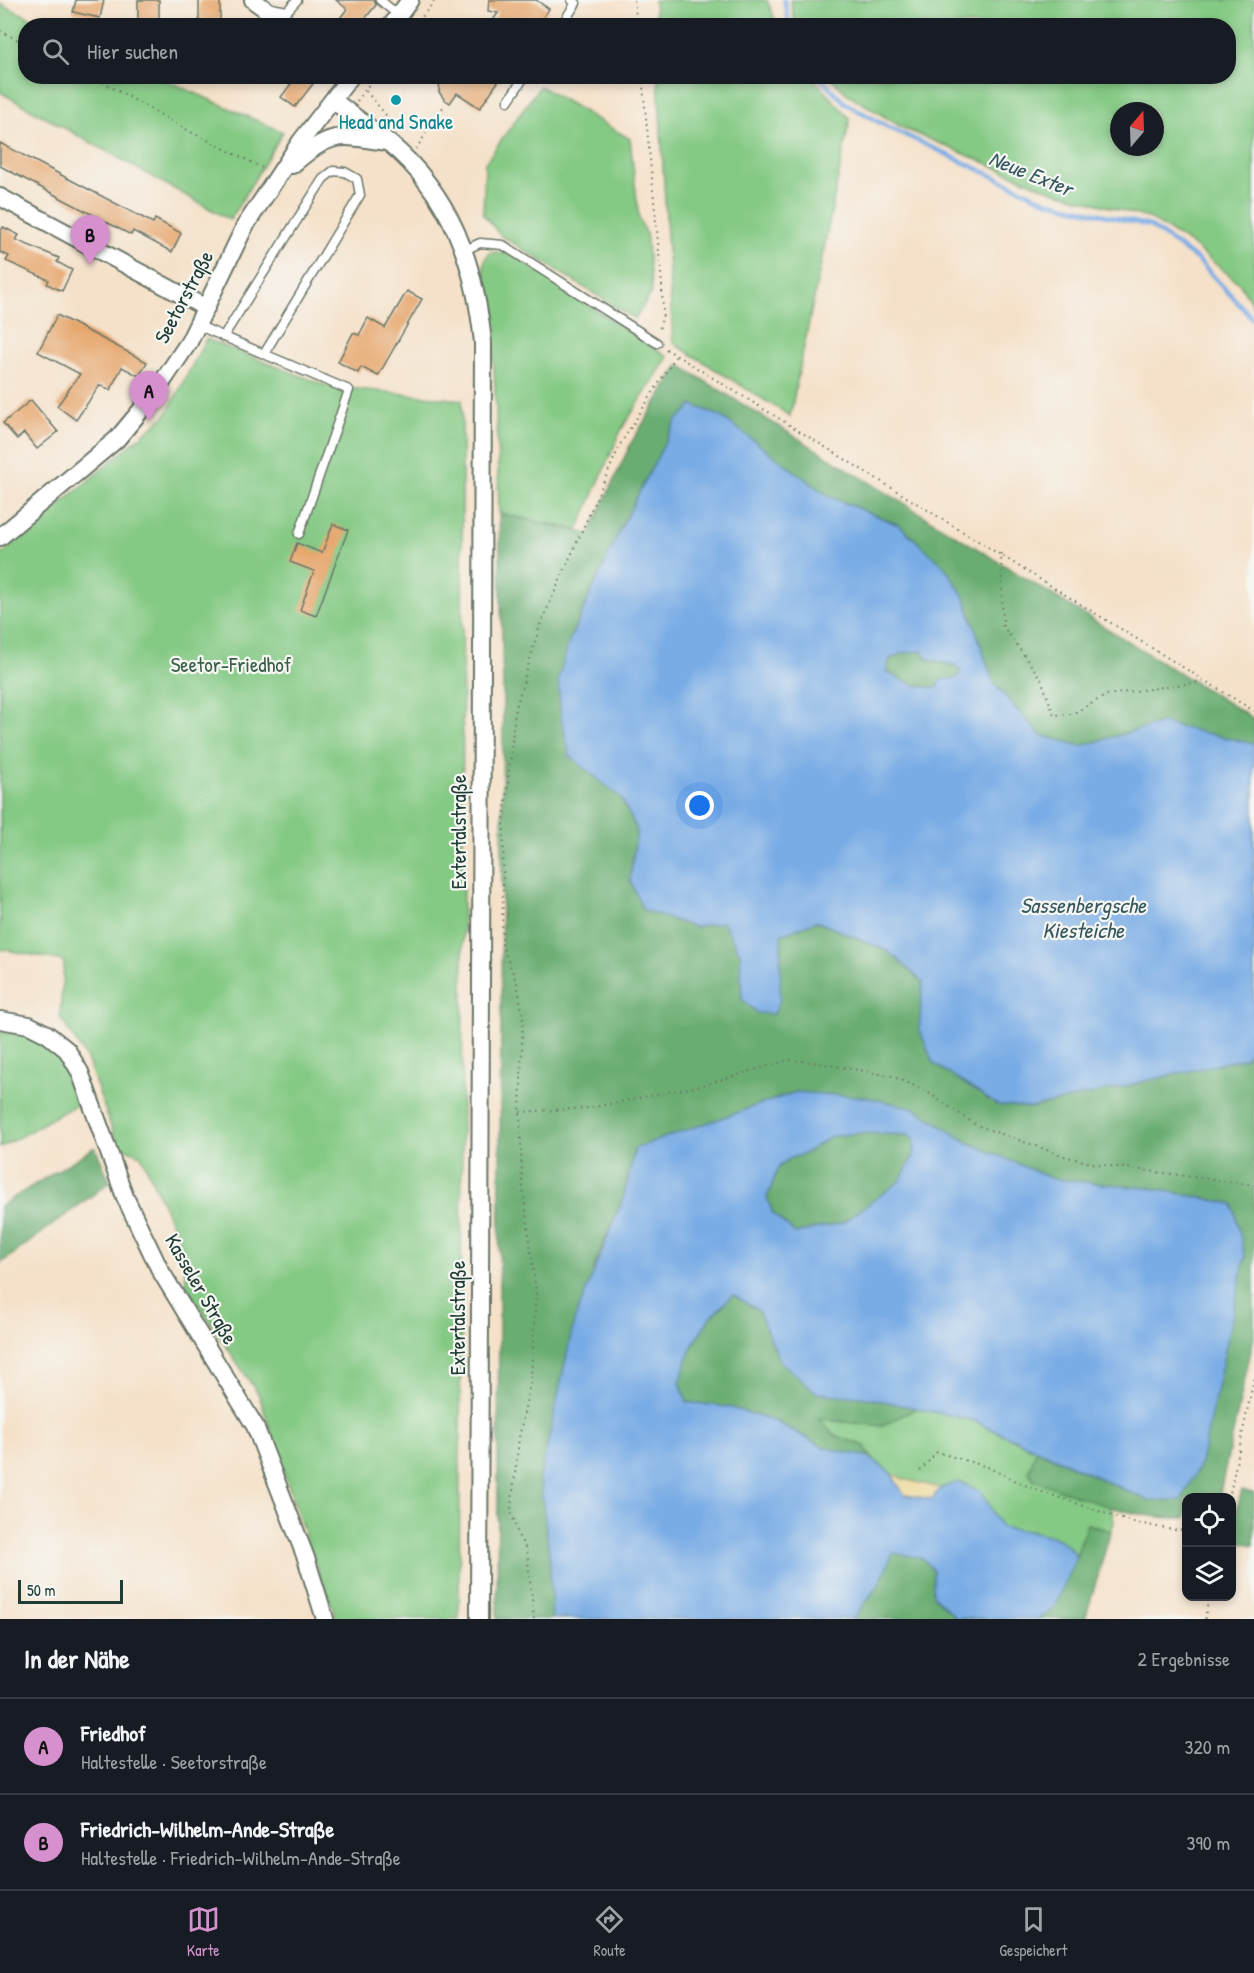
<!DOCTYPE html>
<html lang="de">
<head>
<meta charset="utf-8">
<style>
  :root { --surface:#171b24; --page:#242831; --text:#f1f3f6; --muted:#9ea1a6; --line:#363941; --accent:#d690ce }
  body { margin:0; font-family:"Patrick Hand",sans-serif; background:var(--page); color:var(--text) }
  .controls { position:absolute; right:18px; bottom:18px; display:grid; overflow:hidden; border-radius:12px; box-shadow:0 3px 9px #0003 }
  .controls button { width:54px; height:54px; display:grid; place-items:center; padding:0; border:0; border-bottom:2px solid var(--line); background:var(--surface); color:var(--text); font:30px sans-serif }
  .compass { position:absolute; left:1110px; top:102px; width:54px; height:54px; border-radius:50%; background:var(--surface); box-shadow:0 3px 9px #0003; rotate:19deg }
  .scale { position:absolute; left:18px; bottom:15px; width:105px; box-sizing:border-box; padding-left:6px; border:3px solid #1f3d34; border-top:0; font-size:16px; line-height:21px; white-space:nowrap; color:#1f3d34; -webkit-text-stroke:4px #f6f6f2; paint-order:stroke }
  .you { position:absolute; left:700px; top:806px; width:21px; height:21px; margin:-15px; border:4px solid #fff; border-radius:50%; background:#1a73e8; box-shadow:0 0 0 9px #1a73e833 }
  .badge { display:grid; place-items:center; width:39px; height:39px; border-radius:50%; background:var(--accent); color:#111; font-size:20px; font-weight:700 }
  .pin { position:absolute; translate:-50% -50px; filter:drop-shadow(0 2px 3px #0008) }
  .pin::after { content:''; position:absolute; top:32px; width:21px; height:18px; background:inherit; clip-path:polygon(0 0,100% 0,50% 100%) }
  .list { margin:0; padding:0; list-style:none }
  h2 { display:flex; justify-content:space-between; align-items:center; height:78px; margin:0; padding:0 24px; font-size:26px }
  h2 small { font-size:20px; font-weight:400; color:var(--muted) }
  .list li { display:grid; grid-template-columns:39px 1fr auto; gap:18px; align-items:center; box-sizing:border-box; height:96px; padding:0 24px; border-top:2px solid var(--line) }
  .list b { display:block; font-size:22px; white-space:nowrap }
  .list p { margin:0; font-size:20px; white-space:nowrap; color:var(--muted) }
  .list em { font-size:20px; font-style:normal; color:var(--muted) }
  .icon { flex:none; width:33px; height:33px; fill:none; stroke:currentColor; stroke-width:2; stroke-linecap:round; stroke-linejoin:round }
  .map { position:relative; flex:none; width:1254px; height:1619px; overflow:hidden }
  .search { position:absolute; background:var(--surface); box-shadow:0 3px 9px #0003; left:18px; right:18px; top:18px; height:66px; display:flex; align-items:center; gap:15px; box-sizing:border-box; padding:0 21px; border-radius:24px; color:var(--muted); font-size:22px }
  .sheet { height:270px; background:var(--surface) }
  nav { display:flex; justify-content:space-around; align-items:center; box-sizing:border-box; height:84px; border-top:2px solid var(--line); background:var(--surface); font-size:16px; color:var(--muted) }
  nav a { display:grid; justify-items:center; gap:3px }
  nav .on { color:var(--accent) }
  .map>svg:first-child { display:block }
</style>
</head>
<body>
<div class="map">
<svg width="1254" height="1619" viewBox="0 0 1254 1619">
  <rect width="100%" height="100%" fill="#f6f6f2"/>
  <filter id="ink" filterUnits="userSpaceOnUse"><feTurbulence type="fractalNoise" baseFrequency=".0167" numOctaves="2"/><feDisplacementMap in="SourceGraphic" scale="12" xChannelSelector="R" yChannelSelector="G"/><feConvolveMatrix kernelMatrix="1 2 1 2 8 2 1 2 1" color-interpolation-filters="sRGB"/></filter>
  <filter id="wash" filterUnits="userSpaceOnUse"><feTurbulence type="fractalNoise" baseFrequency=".008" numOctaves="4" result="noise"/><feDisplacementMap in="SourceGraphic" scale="24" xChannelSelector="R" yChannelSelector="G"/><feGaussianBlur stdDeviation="1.35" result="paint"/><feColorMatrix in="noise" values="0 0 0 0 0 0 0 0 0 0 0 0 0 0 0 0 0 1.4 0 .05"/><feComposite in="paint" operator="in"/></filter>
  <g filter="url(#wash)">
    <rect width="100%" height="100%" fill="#f5e1c9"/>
    <g fill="#84c984" stroke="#52835c" stroke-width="1.5" fill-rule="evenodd">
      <polygon points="654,0 767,0 777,25 656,25"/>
      <path d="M790,0H1254V307L1240,284L1191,244L1151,219L1047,189L903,128L846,93L830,77L1228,76V26L796,25ZM1119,111H1155V147H1119Z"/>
      <polygon points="0,4 46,25 26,26 26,76 159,77 283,132 230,220 0,92"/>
      <polygon points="658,77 812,77 850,119 790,416 673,343"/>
      <polygon points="540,86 630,139 639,219 646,233 652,292 635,319 500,235 483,214 485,163"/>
      <path d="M491,252L510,253L668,357L621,430L578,530L499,513C498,444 495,376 490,307C489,290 476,262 491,252Z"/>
      <polygon points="206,339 327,386 462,400 463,970 459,1619 337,1619 307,1542 259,1395 187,1288 181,1245 141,1155 118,1146 87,1059 60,1017 64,961 0,949 0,555 166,415"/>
      <path d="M0,1031C23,1035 54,1040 66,1062C73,1074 75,1090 79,1103L0,1148Z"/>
      <path d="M917,1408L972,1420L1036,1450L1029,1472L1034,1480L1111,1507L1114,1522L1111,1531L1087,1524L1076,1557C1060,1529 1029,1533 1001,1527L981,1491L959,1482C954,1484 946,1488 941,1488C916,1489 873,1469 865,1446L834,1435L818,1419L882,1426Z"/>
    </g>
    <g fill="#6bad72" stroke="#457553" stroke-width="1.5">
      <path d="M679,365L1254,719V744L1162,723L1081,746L1040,735L993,682L965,598L899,525L828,496L722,417L676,421L621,528L570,639V755L621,798L637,830L630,880L694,927L723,922L740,953L742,999H779L781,935L815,921L888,951L923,982L919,1028L933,1063L997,1105L1160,1076L1245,1058L1254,1046V1337L1219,1497L1186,1498V1518C1134,1520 1082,1498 1034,1480L1029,1472L1036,1450L1147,1500L1233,1204L1157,1189L1053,1179L967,1142L914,1108L796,1092L635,1148L624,1196L597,1259L557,1406L540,1479L550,1560L552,1619H497L503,691L499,513L589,534L631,443Z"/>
      <path d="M922,651L939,663L954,665L961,671L957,679L941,680L937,687C918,689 902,681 886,671L890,659L903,653Z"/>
      <polygon points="861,1133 909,1135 915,1142 914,1155 901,1181 842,1223 795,1233 773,1214 767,1198 778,1168 790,1158 802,1155 832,1136"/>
      <polygon points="95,1147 110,1182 0,1264 0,1206"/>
      <polygon points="733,1295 758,1310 780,1361 868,1398 917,1408 882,1426 819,1419 834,1435 865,1446 869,1457 823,1447 777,1422 729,1407 687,1402 680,1382 691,1348 709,1319"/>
      <polygon points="1242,1490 1254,1493 1254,1545 1232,1540 1232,1529"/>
      <polygon points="1087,1524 1111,1531 1085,1619 1038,1619 1053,1609 1076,1557"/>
      <polygon points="893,1553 923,1557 933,1571 933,1595 956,1618 992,1619 853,1619 879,1584"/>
    </g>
    <polygon fill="#eeda9e" stroke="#868c69" stroke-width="1.5" points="891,1473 903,1479 941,1488 932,1499 904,1495"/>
    <g fill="#79ace5" stroke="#4c748c" stroke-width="1.5" fill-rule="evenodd">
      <path d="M693,405L722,417L828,496L899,525L945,567L965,598L993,682L1040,735L1081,746L1162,723L1254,744V1046L1245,1058L1031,1108L997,1105L933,1063L919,1028L923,982L888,951L816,921L781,935L780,999L774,1014L757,1013L742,999L740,953L723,922L694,927L643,910L630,880L637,830L621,798L570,756L561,719L558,679L570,639L621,528L676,421ZM922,651L928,659L954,665L961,671L957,678L940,680L937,687C918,689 902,681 886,671L890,659L903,653Z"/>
      <path d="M796,1092L865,1097L914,1108L967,1142L1053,1179L1157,1189L1233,1204L1245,1257L1201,1463L1181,1500H1147L972,1420L868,1398L817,1393L780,1361L758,1310L733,1295L709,1319L691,1348L680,1382L687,1402L729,1407L777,1422L823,1447L869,1457L891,1473L904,1495L932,1499L941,1488L959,1482L981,1491L1001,1527C1029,1533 1061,1529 1076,1557L1053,1609L1038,1619L956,1618L933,1595V1571L923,1558L893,1553L879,1584L853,1619H552L550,1560L540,1479L574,1321L624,1196L635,1148ZM861,1133L909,1135L915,1142L914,1155L900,1181L842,1223L795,1233L773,1214L767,1198L778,1168L790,1158L802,1155L832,1136Z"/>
    </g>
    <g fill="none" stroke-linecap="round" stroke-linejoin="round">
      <g stroke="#79ace5" stroke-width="4.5">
        <polyline points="784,0 790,26"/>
        <polyline points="818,76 845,103 886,126 1046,201 1150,226 1198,260 1254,320"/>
      </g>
    </g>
    <g id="blocks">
      <g fill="#e6a56b">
        <polygon points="76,0 104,0 100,18 73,12"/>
        <rect x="138" y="0" width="21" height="26"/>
        <rect x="199" y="0" width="21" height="26"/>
        <polygon points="336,0 374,0 376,5 359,26 334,26 347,9"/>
        <polygon points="489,0 536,0 549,9 537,26 489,26 498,13 488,11"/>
        <polygon points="297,76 319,76 295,107 281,97"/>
        <polygon points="440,76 502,76 480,108 457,93 450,103 444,99 439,92"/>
        <polygon points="0,143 153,223 155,219 181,233 172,252 133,231 131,235 0,166"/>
        <polygon points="3,227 19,235 16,240 59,258 57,262 72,270 62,291 47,284 49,280 6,261 9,256 0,252 0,234"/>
        <polygon points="407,291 422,299 378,376 361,367 358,373 338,362 353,333 359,335 368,318 385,328"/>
        <polygon points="57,315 147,362 139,376 122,367 110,390 100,385 76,420 57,406 80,374 38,352"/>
        <polygon points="31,400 58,432 37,449 24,433 17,439 3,423"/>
        <polygon points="333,524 348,530 316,616 300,610 314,571 290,562 297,543 322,553"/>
      </g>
    </g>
  </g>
  <g filter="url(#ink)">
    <use href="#blocks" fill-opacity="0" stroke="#6a7668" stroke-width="1.5"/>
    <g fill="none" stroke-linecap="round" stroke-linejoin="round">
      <g stroke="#6a7668" stroke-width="11">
        <g id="service">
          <polyline points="380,0 398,15"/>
          <polyline points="271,8 287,11 297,0"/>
          <polyline points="561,26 576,3 572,0"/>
          <polyline points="508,101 525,76"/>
          <polyline points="465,250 480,243 503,245 657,343"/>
          <polyline points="197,325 264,354 360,195 357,179 345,172 333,171 323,179 223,337"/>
          <polyline points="264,354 349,390 299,534"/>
        </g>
      </g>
      <g stroke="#6a7668" stroke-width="20">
        <g id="minor">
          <polyline points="253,0 279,19"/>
          <polyline points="391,26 410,0"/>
          <path d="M333,100C351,115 370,127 388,142C452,195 475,264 483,343L479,1619"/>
          <path d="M292,165C331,132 337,134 386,142"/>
          <polyline points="0,197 206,308"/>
          <polyline points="0,537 117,439 152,397 189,342 245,226 301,141 351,76"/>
          <polyline points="0,1020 29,1025 47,1034 67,1050 80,1072 125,1197 160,1270 255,1426 306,1558 325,1619"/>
        </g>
      </g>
      <g stroke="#6a7668" stroke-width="2" stroke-dasharray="1.5 4.5" stroke-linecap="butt">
        <polyline points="634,0 637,26"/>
        <polyline points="415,26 435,0"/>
        <polyline points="0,31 26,44"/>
        <polyline points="92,76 191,132 265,169"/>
        <polyline points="642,76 662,284 663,314 659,331"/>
        <polyline points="366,91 395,126"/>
        <polyline points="357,101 375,76"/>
        <polyline points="416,149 445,104"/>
        <polyline points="666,349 1254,711"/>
        <polyline points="1001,553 1003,626 1041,679 1054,715 1072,714 1107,695 1206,681"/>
        <polyline points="520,1112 589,1108 704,1085 788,1060 813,1062 892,1076 926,1091 976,1125 1067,1157 1096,1164 1254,1185"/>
        <polyline points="920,1471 937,1452 987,1467 1031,1488 1128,1521 1173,1530 1186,1530"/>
        <polyline points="1229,1498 1254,1378"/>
        <polyline points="534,1619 527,1551 518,1535 511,1510 519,1438 531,1378 536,1291 522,1180 520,1112 523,1015 517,983 502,946 504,821 515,711 540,625 621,443 676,356"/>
        <polyline points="1205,1619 1209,1596"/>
      </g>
      <use href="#service" stroke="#fff" stroke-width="8"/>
      <use href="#minor" stroke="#fff" stroke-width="16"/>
    </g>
  </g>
  <circle fill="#0f9aa8" stroke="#f6f6f2" stroke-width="2" cx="396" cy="100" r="6"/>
  <g text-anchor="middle" stroke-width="4.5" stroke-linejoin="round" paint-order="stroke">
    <g font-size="21" fill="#0d838f" stroke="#f6f6f2">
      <text x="396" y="129">Head and Snake</text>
    </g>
    <g font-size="21" fill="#1f3d34" stroke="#f6f6f2">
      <text transform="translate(184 297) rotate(-62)" y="7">Seetorstraße</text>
      <text transform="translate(459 832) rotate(-90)" y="7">Extertalstraße</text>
      <text transform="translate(201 1289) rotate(60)" y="7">Kasseler Straße</text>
      <text transform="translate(458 1318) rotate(-90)" y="7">Extertalstraße</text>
    </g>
    <g font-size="21" fill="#386048" stroke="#f6f6f2">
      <text x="231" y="672">Seetor-Friedhof</text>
    </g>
    <g font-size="22" font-style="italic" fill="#365960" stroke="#f6f6f2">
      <text transform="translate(1031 173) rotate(22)" y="8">Neue Exter</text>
      <text x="1083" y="913">Sassenbergsche<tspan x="1083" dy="25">Kiesteiche</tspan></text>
    </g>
  </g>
</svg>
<div class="controls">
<button><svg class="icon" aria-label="locate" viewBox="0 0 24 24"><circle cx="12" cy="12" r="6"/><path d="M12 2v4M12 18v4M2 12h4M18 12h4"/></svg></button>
<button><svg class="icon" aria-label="layers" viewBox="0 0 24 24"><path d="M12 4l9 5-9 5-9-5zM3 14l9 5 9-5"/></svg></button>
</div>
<svg class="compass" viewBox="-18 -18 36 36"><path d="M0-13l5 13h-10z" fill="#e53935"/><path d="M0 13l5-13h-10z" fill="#9ea1a6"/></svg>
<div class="scale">50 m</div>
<div class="you"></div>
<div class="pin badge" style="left:149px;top:421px">A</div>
<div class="pin badge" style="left:90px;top:265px">B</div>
<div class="search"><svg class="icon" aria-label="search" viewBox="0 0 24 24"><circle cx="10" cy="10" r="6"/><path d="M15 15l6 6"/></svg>Hier suchen</div>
</div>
<section class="sheet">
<h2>In der Nähe<small>2 Ergebnisse</small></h2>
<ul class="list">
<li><span class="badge">A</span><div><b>Friedhof</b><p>Haltestelle · Seetorstraße</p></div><em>320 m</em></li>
<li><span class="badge">B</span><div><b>Friedrich-Wilhelm-Ande-Straße</b><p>Haltestelle · Friedrich-Wilhelm-Ande-Straße</p></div><em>390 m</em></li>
</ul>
</section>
<nav>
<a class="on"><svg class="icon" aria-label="map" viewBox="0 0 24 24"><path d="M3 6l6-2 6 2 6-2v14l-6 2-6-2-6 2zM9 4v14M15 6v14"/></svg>Karte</a>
<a><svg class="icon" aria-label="directions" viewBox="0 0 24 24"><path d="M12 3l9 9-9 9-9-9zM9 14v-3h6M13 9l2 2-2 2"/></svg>Route</a>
<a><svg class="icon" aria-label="saved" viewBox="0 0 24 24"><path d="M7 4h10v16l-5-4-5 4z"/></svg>Gespeichert</a>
</nav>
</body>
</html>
